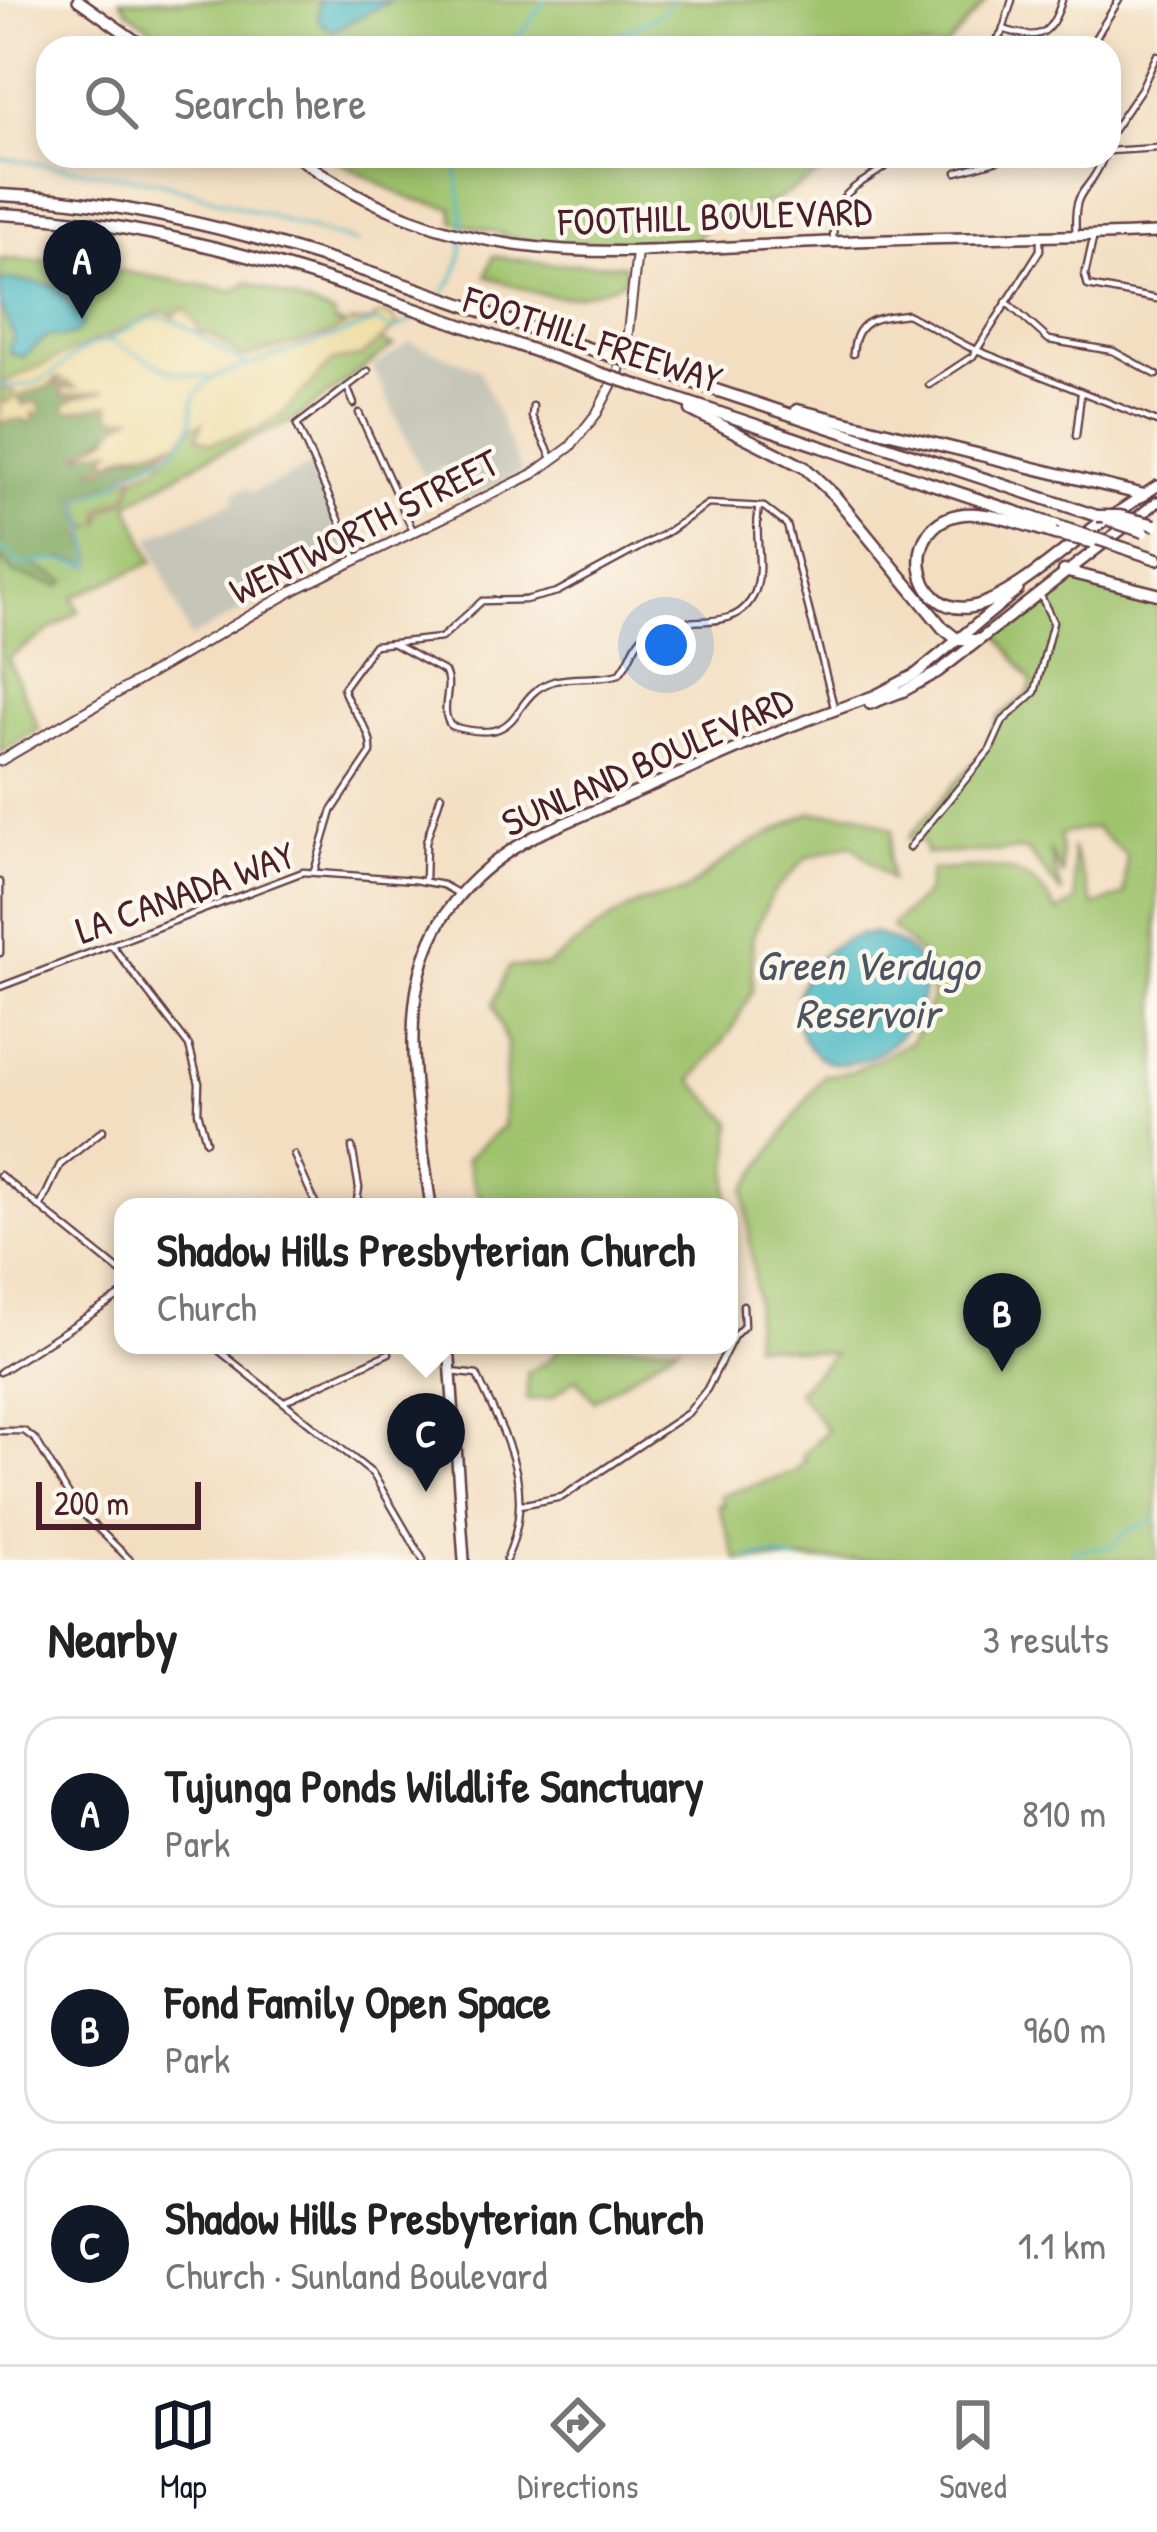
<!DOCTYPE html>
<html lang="en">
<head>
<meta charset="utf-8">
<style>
  :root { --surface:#fff; --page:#f2f2f2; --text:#222; --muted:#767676; --line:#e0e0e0; --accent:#111827 }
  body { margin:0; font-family:"Patrick Hand",sans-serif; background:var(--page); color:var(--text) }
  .scale { position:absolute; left:36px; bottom:30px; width:165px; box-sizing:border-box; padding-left:12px; border:6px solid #4a1f2b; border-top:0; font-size:33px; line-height:42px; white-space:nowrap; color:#4a1f2b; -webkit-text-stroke:9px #fbf7ec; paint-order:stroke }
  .you { position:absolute; left:666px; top:645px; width:42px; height:42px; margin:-30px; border:9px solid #fff; border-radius:50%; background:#1a73e8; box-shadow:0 0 0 18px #1a73e833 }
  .badge { display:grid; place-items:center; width:78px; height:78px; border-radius:50%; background:var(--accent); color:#fff; font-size:39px; font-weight:700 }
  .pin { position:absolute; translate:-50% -99px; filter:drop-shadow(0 3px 6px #0008) }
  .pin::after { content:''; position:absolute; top:63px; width:42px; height:36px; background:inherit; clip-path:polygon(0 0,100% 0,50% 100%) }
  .popup { position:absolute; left:114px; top:1198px; width:624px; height:156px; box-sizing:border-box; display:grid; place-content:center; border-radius:24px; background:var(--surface); filter:drop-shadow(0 3px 9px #0005); font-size:39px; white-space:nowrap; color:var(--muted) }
  .popup b { font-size:45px; color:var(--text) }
  .popup::after { content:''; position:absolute; left:50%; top:100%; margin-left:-24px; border:24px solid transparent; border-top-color:var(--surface) }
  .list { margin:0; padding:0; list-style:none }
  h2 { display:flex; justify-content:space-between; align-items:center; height:156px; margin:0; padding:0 48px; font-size:51px }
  h2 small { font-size:39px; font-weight:400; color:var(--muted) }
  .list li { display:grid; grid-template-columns:78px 1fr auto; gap:36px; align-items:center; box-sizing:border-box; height:192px; margin:0 24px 24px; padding:0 24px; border:3px solid var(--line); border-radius:36px }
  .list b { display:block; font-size:45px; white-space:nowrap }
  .list p { margin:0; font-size:39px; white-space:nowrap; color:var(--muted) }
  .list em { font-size:39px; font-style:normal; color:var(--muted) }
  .icon { flex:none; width:66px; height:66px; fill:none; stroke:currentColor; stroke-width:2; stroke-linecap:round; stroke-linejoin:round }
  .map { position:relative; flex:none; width:1157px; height:1560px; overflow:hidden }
  .search { position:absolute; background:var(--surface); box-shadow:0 6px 18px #0003; left:36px; right:36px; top:36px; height:132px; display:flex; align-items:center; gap:30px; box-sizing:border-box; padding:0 42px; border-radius:36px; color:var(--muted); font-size:45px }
  .sheet { height:804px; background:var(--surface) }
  nav { display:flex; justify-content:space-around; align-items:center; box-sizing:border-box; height:168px; border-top:3px solid var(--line); background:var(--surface); font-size:33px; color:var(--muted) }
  nav a { display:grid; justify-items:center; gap:6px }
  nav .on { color:var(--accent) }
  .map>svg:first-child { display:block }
</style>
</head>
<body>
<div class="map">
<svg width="1157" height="1560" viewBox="0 0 1157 1560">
  <rect width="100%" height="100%" fill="#fbf7ec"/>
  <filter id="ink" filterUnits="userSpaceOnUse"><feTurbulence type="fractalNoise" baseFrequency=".00833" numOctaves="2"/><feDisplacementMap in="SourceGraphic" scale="24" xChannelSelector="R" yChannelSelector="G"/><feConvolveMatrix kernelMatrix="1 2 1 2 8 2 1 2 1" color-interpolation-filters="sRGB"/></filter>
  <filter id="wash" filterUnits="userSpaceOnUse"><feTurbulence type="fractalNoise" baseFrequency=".004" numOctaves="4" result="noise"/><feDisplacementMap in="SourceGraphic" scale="48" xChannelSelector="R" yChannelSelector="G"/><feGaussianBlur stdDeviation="2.7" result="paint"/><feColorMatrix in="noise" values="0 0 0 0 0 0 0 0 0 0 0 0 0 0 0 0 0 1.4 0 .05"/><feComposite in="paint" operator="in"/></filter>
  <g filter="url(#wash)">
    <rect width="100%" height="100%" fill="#f3dec1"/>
    <g fill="#c5c5b8">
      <polygon points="410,342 479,369 522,473 460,502 445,466 423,476 373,367"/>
      <polygon points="310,467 347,554 190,638 149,538 235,501 233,494 247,487 251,493"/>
    </g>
    <g fill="#9fc36d" stroke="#74714c" stroke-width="3">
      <polygon points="120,0 987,0 945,48 177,48 128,11"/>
      <polygon points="328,156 850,156 776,200 709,226 694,240 559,245 503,237 504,234 454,222 452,208 408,198"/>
      <path d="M493,256L550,264L623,265L627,271L623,281C563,308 546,297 486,276Z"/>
      <polygon points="0,259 64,261 234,291 247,282 335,315 334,321 393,346 293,421 206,458 128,504 153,562 73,597 79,611 8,658 39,729 0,752"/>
      <path d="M1066,577L1157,600V1560H737L718,1505H724L720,1496L793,1473L806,1460L802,1456L827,1430L797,1391L834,1354L753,1344L756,1300L745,1190L823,1076L854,1071L912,1041L932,999L928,962L891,926L926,893L931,870C987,869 1027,856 1057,912L1076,902L1072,847L1094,906L1124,895L1127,856L1095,828L1060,834L1063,876L1049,849L1062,894L1027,850L926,854L922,840L908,838L988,746L998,717L1027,696L1032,682L998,635Z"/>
      <polygon points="809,813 859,814 893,830 889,858 891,880 851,844 806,858 772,894 752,937 753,990 731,1031 692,1081 732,1122 727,1207 491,1207 476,1191 466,1159 503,1127 507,1044 493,1004 509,967 546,966 606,922 639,903 684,892 734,853"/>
      <polygon points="563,1345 678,1345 594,1401 576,1378 552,1398 527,1400 527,1373 548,1361"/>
    </g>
    <path fill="#7fa960" stroke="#646446" stroke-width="3" d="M56,378H63L57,383L68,382L76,386L73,390L62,389L63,396L105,391L75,398L64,406L67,412L110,404L118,418L134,415L79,456L97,449L115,448L105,455L110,461L93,469L100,471C128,448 150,457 177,438L150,463L126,471L118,482L75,498L86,529L83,531L91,553L90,564L60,559L29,563L66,581L59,586L15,574L0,558V422L23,419L30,424L34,411L37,416L41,410L36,401L23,406L17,397L47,387Z"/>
    <path fill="#eeda9e" stroke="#9c7c64" stroke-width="3" d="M186,309L199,327L197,332L211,334L242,358L327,335L351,323L372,322L378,315L391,316L398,326L360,357L333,361L282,414L259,429L210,443L197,436L203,423L192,427L157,467L136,475L129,498L105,511L100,526L101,509L128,496L134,475L80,500L88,527L93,526L86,534L94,558L92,566L86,567L82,564H90L91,553L82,533L85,523L75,498L118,482L127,470L150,463L175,441C160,449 142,449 125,454C110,458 110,472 91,470L110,460L105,455L115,448L77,454L108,438L118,424L134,416L118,418L111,414L110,404L67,412L64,406L75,398L105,391L63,396L62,389L76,388L68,382L54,388L62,379L57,378L49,386L17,397L24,406L36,401L41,410L37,416L33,412L31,423L23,419L0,422V403L11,400L15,391L0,388V384L164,311L175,317L174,313Z"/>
    <g fill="#4bb9c4" stroke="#4a6c78" stroke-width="3">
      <polygon points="319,0 391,0 333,31 318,20"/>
      <path d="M6,279L58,286L83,322C74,343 65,334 46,337L23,357L10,354L9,346L14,337L0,304V283Z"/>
      <path d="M876,934C999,971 853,1117 806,1043C775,995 824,931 876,934Z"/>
    </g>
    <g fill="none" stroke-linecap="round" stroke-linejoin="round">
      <g stroke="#4bb9c4" stroke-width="3">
        <polyline points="502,48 526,28 545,0"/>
        <path d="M601,48C618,23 657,28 671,0"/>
        <polyline points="0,158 160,182 357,243"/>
        <path d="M444,292C475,253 461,202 454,156"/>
        <path d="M108,339C122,333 136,323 152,318C176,311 222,354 247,365"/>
        <path d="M0,386C14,384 26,388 40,381C67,368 78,343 111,341L172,372L211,378L376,322L394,330L420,316"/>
        <path d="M0,550L11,553L18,565L57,560L91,566C93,547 84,519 78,500C89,495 102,491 113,485C119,482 122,476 128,473C147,461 179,456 189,430C199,406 182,405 210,380"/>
        <polyline points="748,1558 770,1555 797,1560"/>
        <polyline points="1040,1560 1045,1556 1063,1560"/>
        <polyline points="1067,1560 1076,1550 1112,1546 1128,1530 1157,1520"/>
      </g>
    </g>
  </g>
  <g filter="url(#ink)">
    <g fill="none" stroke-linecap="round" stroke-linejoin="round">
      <g stroke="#633c42" stroke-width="9">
        <g id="minor">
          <path d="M1003,29C1038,41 1051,37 1062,0"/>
          <polyline points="991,48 1002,33 1012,0"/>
          <polyline points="1089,48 1119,0"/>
          <polyline points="1109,136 1141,89 1157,55"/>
          <polyline points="1109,151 1157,148"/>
          <polyline points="957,172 1012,156"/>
          <path d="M1076,237C1072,182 1088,199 1104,156"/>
          <polyline points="1093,239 1085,275 1088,286 1157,299"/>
          <path d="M833,242C833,182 862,190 898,156"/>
          <polyline points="1006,302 1049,340 1113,351 1157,375"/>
          <path d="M853,354C855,318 876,318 907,314L969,347L1157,422"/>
          <polyline points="929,385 973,356 1040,250 1040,238"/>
          <polyline points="347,387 354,404"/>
          <polyline points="533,406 532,417 553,460"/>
          <polyline points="359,413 414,533"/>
          <polyline points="1076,436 1081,394"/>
          <polyline points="357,560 297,425 368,371"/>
          <path d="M394,644L445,672C454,690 438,708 451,726C529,748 506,696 554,681C575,675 597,681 619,674C633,660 632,639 652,629C684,611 736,638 755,592C765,565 753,535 759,507"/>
          <polyline points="909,848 990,750 1003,721 1035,692 1053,622 1040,594"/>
          <path d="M314,872L332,811L371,753C373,726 349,712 343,688L374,645L441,638L482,601L525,600L557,592L666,533L708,504L764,507L787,525L834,707"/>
          <polyline points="0,882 0,953"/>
          <polyline points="425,882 426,842 441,795"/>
          <polyline points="113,947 189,1046 199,1083 198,1112 206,1141"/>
          <polyline points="0,987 303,872 415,880 443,885 461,895"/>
          <polyline points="352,1147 359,1188 356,1207"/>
          <polyline points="294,1155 317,1207"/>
          <polyline points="0,1175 123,1274"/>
          <polyline points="40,1207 60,1165 103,1130"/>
          <polyline points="212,1345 373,1474 423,1560"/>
          <polyline points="0,1372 123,1294"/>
          <path d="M452,1372L477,1375C506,1439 538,1489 506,1560"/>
          <polyline points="285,1401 389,1353"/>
          <polyline points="0,1431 24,1431 36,1440 76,1507 130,1560"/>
          <polyline points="520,1505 562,1497 688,1413 707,1389 734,1336 744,1326 743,1305"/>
        </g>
      </g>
      <g stroke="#633c42" stroke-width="12">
        <polyline id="secondary" points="0,761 296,589 533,474 570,447 597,413 619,370 628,332 637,252"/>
      </g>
      <g stroke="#633c42" stroke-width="14">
        <g id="primary">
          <polyline points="78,0 146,48"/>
          <path d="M296,156C471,282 630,250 830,242C939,237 1048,238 1157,233"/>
          <polyline points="1091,530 1157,486"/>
          <polyline points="870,704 904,691 938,672 1157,502"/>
          <path d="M431,1207C411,1059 375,922 535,836L783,729L876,695L916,674L1018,590"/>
          <polyline points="449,1345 464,1560"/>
        </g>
      </g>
      <g stroke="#633c42" stroke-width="15">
        <g id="motorway">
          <path d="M0,195C209,204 406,287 602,353"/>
          <path d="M0,214C206,224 400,306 593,371"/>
          <polyline points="643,366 1097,516"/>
          <polyline points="639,386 1064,528"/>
          <polyline points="691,410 804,467 834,495 943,628 958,640 977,640"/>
          <polyline points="797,410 1144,495"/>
          <path d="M1055,534C1027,526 993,512 964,514C898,521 912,617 971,607C1009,600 1065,549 1096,526"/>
          <polyline points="1124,548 1157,559"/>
          <polyline points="1064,571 1157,594"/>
        </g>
      </g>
      <use href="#minor" stroke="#fff" stroke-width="4.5"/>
      <use href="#secondary" stroke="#fff" stroke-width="8"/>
      <use href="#primary" stroke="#fff" stroke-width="9"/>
      <use href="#motorway" stroke="#fff" stroke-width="10"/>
      <g stroke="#633c42" stroke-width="15" stroke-linecap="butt">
        <g id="motorway-bridge">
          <polyline points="602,353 643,366"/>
          <polyline points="593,371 639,386"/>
          <polyline points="1097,516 1120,516 1155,525"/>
          <polyline points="1108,520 1144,532"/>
          <polyline points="1064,528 1124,548"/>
          <polyline points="1055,534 1092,542"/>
        </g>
      </g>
      <use href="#motorway-bridge" stroke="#fff" stroke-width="10"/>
    </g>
  </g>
  <g text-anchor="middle" stroke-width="9" stroke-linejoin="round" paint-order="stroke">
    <g font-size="39" fill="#4a1f2b" stroke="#fbf7ec">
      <text transform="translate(715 216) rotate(-2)" y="14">FOOTHILL BOULEVARD</text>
      <text transform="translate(593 339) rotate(18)" y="14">FOOTHILL FREEWAY</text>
      <text transform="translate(364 526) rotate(-27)" y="14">WENTWORTH STREET</text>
      <text transform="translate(647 761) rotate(-24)" y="14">SUNLAND BOULEVARD</text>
      <text transform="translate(185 892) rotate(-20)" y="14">LA CANADA WAY</text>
    </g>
    <g font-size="42" font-style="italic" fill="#4a5561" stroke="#fbf7ec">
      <text x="867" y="980">Green Verdugo<tspan x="867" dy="48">Reservoir</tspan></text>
    </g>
  </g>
</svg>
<div class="scale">200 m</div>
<div class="you"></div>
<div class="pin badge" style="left:82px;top:319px">A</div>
<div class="pin badge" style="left:1002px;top:1372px">B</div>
<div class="pin badge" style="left:426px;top:1492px">C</div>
<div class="popup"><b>Shadow Hills Presbyterian Church</b>Church</div>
<div class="search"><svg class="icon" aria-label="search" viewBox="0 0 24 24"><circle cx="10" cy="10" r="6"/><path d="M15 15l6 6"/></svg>Search here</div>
</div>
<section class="sheet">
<h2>Nearby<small>3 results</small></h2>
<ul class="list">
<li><span class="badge">A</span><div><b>Tujunga Ponds Wildlife Sanctuary</b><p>Park</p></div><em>810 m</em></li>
<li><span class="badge">B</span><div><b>Fond Family Open Space</b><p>Park</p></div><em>960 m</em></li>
<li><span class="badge">C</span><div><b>Shadow Hills Presbyterian Church</b><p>Church · Sunland Boulevard</p></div><em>1.1 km</em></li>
</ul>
</section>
<nav>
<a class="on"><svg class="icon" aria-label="map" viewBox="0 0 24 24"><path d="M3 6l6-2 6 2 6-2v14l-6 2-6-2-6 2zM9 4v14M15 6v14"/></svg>Map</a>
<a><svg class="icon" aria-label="directions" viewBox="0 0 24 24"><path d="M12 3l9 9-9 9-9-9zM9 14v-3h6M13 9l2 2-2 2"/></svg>Directions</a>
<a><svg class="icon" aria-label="saved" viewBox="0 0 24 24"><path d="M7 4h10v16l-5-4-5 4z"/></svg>Saved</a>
</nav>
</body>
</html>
